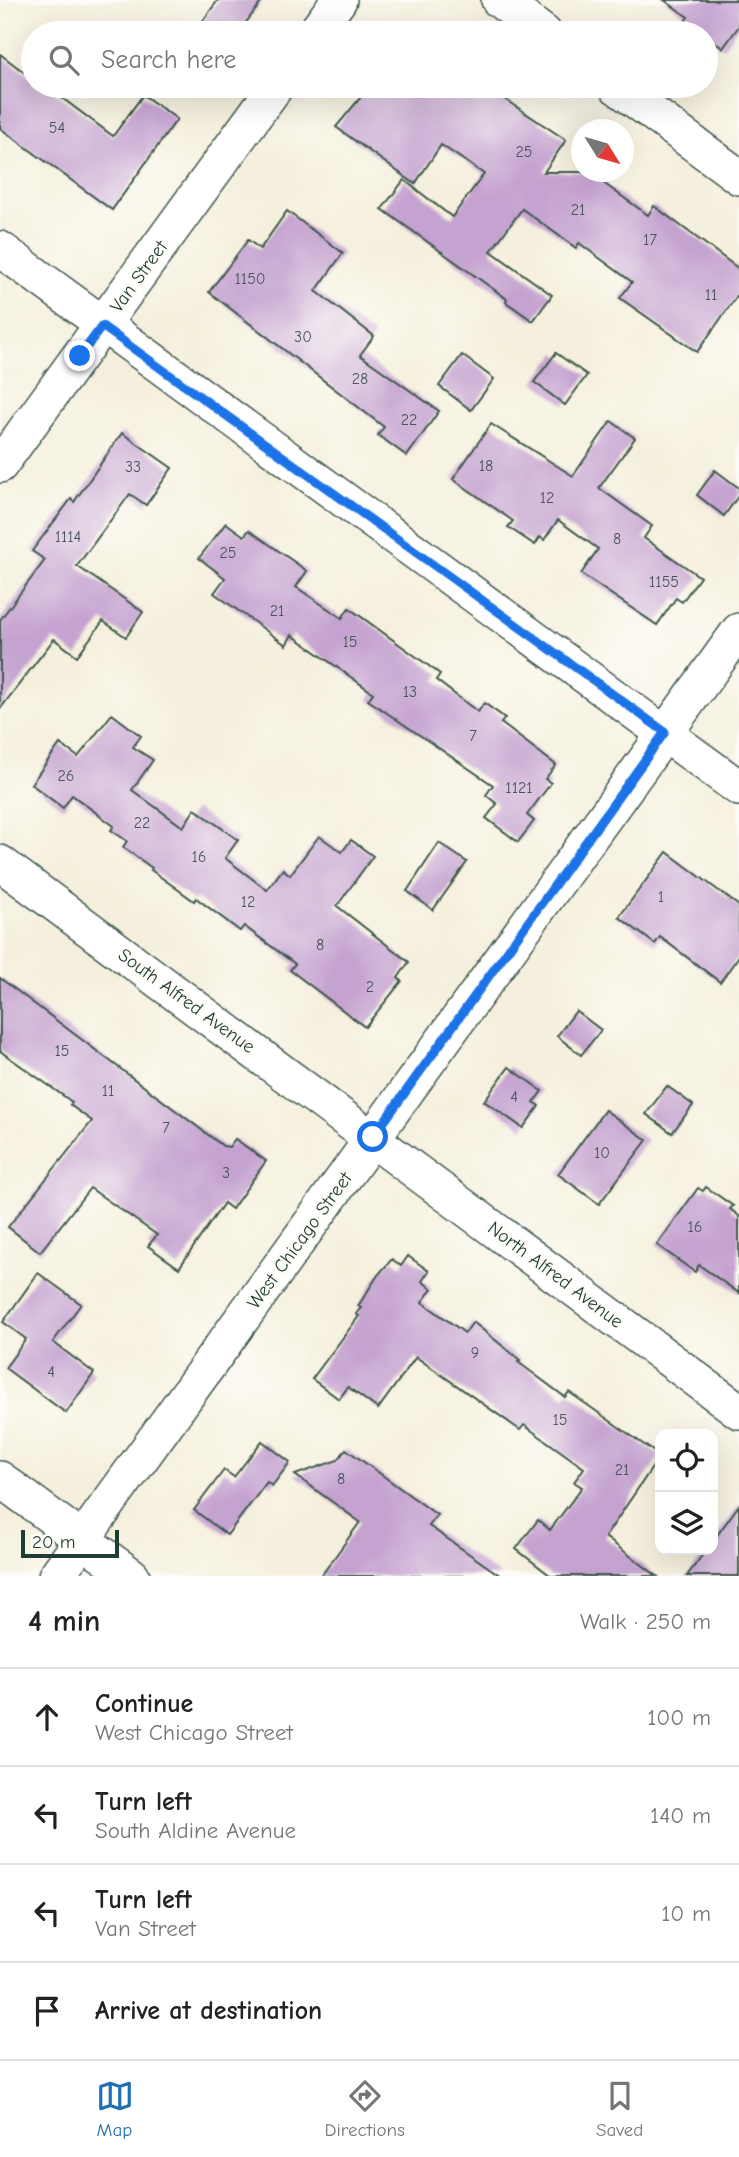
<!DOCTYPE html>
<html lang="en">
<head>
<meta charset="utf-8">
<style>
  :root { --surface:#fff; --page:#f6f6f6; --text:#222; --muted:#767676; --line:#e0e0e0; --accent:#1f6fb2 }
  body { margin:0; font-family:"Comic Neue",sans-serif; background:var(--page); color:var(--text) }
  .controls { position:absolute; right:21px; bottom:21px; display:grid; overflow:hidden; border-radius:14px; box-shadow:0 7px 28px #0002 }
  .controls button { width:63px; height:63px; display:grid; place-items:center; padding:0; border:0; border-bottom:2px solid var(--line); background:var(--surface); color:var(--text); font:35px sans-serif }
  .compass { position:absolute; left:571px; top:119px; width:63px; height:63px; border-radius:50%; background:var(--surface); box-shadow:0 7px 28px #0002; rotate:127deg }
  .scale { position:absolute; left:21px; bottom:18px; width:98px; box-sizing:border-box; padding-left:7px; border:4px solid #1f3d34; border-top:0; font-size:19px; line-height:24px; white-space:nowrap; color:#1f3d34; -webkit-text-stroke:5px #fdfcf7; paint-order:stroke }
  .stop { position:absolute; width:21px; height:21px; margin:-16px; border:5px solid #1a73e8; border-radius:50%; background:#fff }
  .stop.end { background:#1a73e8; border-color:#fff; box-shadow:0 2px 7px #0008 }
  .list { margin:0; padding:0; list-style:none }
  h2 { display:flex; justify-content:space-between; align-items:center; height:91px; margin:0; padding:0 28px; font-size:30px }
  h2 small { font-size:23px; font-weight:400; color:var(--muted) }
  .list li { display:grid; grid-template-columns:46px 1fr auto; gap:21px; align-items:center; box-sizing:border-box; height:98px; padding:0 28px; border-top:2px solid var(--line) }
  .list b { display:block; font-size:26px; white-space:nowrap }
  .list p { margin:0; font-size:23px; white-space:nowrap; color:var(--muted) }
  .list em { font-size:23px; font-style:normal; color:var(--muted) }
  .icon { flex:none; width:38px; height:38px; fill:none; stroke:currentColor; stroke-width:2; stroke-linecap:round; stroke-linejoin:round }
  .map { position:relative; flex:none; width:739px; height:1576px; overflow:hidden }
  .search { position:absolute; background:var(--surface); box-shadow:0 7px 28px #0002; left:21px; right:21px; top:21px; height:77px; display:flex; align-items:center; gap:18px; box-sizing:border-box; padding:0 24px; border-radius:38px; color:var(--muted); font-size:26px }
  .sheet { height:483px; background:var(--surface) }
  nav { display:flex; justify-content:space-around; align-items:center; box-sizing:border-box; height:98px; border-top:2px solid var(--line); background:var(--surface); font-size:19px; color:var(--muted) }
  nav a { display:grid; justify-items:center; gap:4px }
  nav .on { color:var(--accent) }
  .map>svg:first-child { display:block }
</style>
</head>
<body>
<div class="map">
<svg width="739" height="1576" viewBox="0 0 739 1576">
  <rect width="100%" height="100%" fill="#fdfcf7"/>
  <filter id="ink" filterUnits="userSpaceOnUse"><feTurbulence type="fractalNoise" baseFrequency=".0143" numOctaves="2"/><feDisplacementMap in="SourceGraphic" scale="14" xChannelSelector="R" yChannelSelector="G"/><feConvolveMatrix kernelMatrix="1 2 1 2 8 2 1 2 1" color-interpolation-filters="sRGB"/></filter>
  <filter id="wash" filterUnits="userSpaceOnUse"><feTurbulence type="fractalNoise" baseFrequency=".00686" numOctaves="4" result="noise"/><feDisplacementMap in="SourceGraphic" scale="28" xChannelSelector="R" yChannelSelector="G"/><feGaussianBlur stdDeviation="1.57" result="paint"/><feColorMatrix in="noise" values="0 0 0 0 0 0 0 0 0 0 0 0 0 0 0 0 0 1.4 0 .05"/><feComposite in="paint" operator="in"/></filter>
  <g filter="url(#wash)">
    <rect width="100%" height="100%" fill="#f5f0dd"/>
    <g id="blocks">
      <g fill="#c5a3d0">
        <polygon points="218,0 263,0 238,33 194,33"/>
        <polygon points="664,0 739,0 739,26 723,48 685,21 688,17"/>
        <polygon points="0,54 33,79 33,86 46,86 113,136 143,95 177,119 112,210 0,128"/>
        <polygon points="370,86 485,86 566,140 544,172 588,172 648,215 654,206 739,269 739,293 697,352 620,298 632,282 579,243 576,248 522,209 491,251 552,295 533,321 506,302 507,299 382,209 404,180 452,217 484,174 441,145 415,184 336,127"/>
        <polygon points="287,211 343,253 316,291 374,336 360,355 439,411 407,456 378,435 384,427 209,292 248,240 260,249"/>
        <polygon points="556,353 587,375 565,405 534,382"/>
        <polygon points="462,355 494,379 471,410 439,386"/>
        <polygon points="611,421 635,438 599,488 652,526 644,538 700,577 682,602 676,598 657,625 581,574 598,549 558,520 544,540 540,537 535,545 508,527 513,521 453,479 491,424 573,476"/>
        <polygon points="122,433 172,468 146,505 130,494 77,566 143,612 126,637 103,621 77,656 54,639 0,709 0,620 45,560 32,551 71,499 74,502"/>
        <polygon points="715,470 739,488 739,495 724,516 697,495"/>
        <polygon points="226,523 244,536 249,530 307,571 296,587 342,618 349,608 440,674 436,680 478,712 484,703 505,718 501,723 556,765 545,779 551,783 527,815 534,821 518,842 486,818 497,804 486,795 493,785 368,700 373,693 292,635 286,645 214,593 225,578 199,558"/>
        <polygon points="112,714 141,736 133,747 153,760 132,790 183,827 195,809 238,840 225,858 267,890 283,869 290,875 319,836 342,852 351,840 373,856 337,906 409,962 398,978 402,981 365,1027 290,970 295,964 244,926 240,931 196,898 194,901 151,870 152,868 123,847 127,841 111,830 114,826 72,795 63,808 31,784 60,744 78,757"/>
        <polygon points="439,843 467,862 433,910 407,891"/>
        <polygon points="667,852 739,906 739,956 720,982 660,937 655,944 619,917"/>
        <polygon points="0,978 223,1146 229,1147 235,1139 266,1161 232,1209 224,1203 179,1268 148,1246 157,1235 90,1188 40,1252 8,1227 92,1121 70,1105 72,1102 0,1051"/>
        <polygon points="576,1011 601,1030 581,1055 557,1036"/>
        <polygon points="509,1067 542,1091 534,1102 539,1106 523,1128 484,1101"/>
        <polygon points="667,1086 693,1105 672,1133 646,1114"/>
        <polygon points="605,1110 647,1140 599,1204 558,1174"/>
        <polygon points="706,1187 733,1206 730,1209 739,1216 739,1293 699,1265 695,1272 657,1245 698,1188 703,1191"/>
        <polygon points="408,1256 429,1271 422,1281 432,1289 422,1302 465,1333 473,1322 520,1360 518,1362 565,1397 569,1392 660,1456 605,1537 657,1576 551,1576 516,1549 538,1520 550,1530 582,1487 574,1482 584,1468 524,1425 520,1430 416,1357 378,1409 348,1387 339,1399 312,1379 359,1316 356,1314 361,1308 358,1306 378,1275 392,1259 401,1266"/>
        <polygon points="38,1273 81,1304 53,1342 94,1373 66,1413 5,1368 26,1339 3,1322"/>
        <polygon points="262,1441 290,1462 272,1486 267,1482 227,1535 194,1510 224,1470 234,1477"/>
        <polygon points="346,1449 437,1515 429,1526 501,1576 321,1576 360,1522 295,1475 338,1460"/>
        <polygon points="739,1505 739,1576 687,1576 706,1550 713,1550 713,1541"/>
      </g>
    </g>
  </g>
  <g filter="url(#ink)">
    <use href="#blocks" fill-opacity="0" stroke="#3f584d" stroke-width="2"/>
    <g fill="none" stroke-linecap="round" stroke-linejoin="round">
      <g stroke="#3f584d" stroke-width="38">
        <g id="minor">
          <polyline points="499,0 544,33"/>
          <polyline points="315,33 339,0"/>
          <polyline points="616,86 739,177"/>
          <polyline points="0,249 739,788"/>
          <polyline points="0,465 276,86"/>
          <polyline points="0,863 739,1411"/>
          <polyline points="0,1479 132,1576"/>
          <polyline points="56,1576 739,631"/>
        </g>
      </g>
      <use href="#minor" stroke="#fff" stroke-width="35"/>
    </g>
  </g>
  <g fill="none" stroke-linecap="round" stroke-linejoin="round" filter="url(#ink)">
    <polyline stroke="#1a73e8" stroke-width="9" points="80,356 102,326 665,732 373,1137"/>
  </g>
  <g text-anchor="middle" stroke-width="6" stroke-linejoin="round" paint-order="stroke">
    <g font-size="16" fill="#48565b">
      <text x="57" y="133">54</text>
      <text x="524" y="157">25</text>
      <text x="578" y="215">21</text>
      <text x="650" y="245">17</text>
      <text x="250" y="284">1150</text>
      <text x="711" y="300">11</text>
      <text x="303" y="342">30</text>
      <text x="360" y="384">28</text>
      <text x="409" y="425">22</text>
      <text x="486" y="471">18</text>
      <text x="133" y="472">33</text>
      <text x="547" y="503">12</text>
      <text x="68" y="542">1114</text>
      <text x="617" y="544">8</text>
      <text x="228" y="558">25</text>
      <text x="664" y="587">1155</text>
      <text x="277" y="616">21</text>
      <text x="350" y="647">15</text>
      <text x="410" y="697">13</text>
      <text x="473" y="741">7</text>
      <text x="66" y="781">26</text>
      <text x="519" y="793">1121</text>
      <text x="142" y="828">22</text>
      <text x="199" y="862">16</text>
      <text x="661" y="902">1</text>
      <text x="248" y="907">12</text>
      <text x="320" y="950">8</text>
      <text x="370" y="992">2</text>
      <text x="62" y="1056">15</text>
      <text x="108" y="1096">11</text>
      <text x="514" y="1102">4</text>
      <text x="166" y="1133">7</text>
      <text x="602" y="1158">10</text>
      <text x="226" y="1178">3</text>
      <text x="695" y="1232">16</text>
      <text x="475" y="1358">9</text>
      <text x="51" y="1377">4</text>
      <text x="560" y="1425">15</text>
      <text x="622" y="1475">21</text>
      <text x="341" y="1484">8</text>
    </g>
    <g font-size="19" fill="#1f3d34" stroke="#fdfcf7">
      <text transform="translate(138 276) rotate(-54)" y="7">Van Street</text>
      <text transform="translate(187 1000) rotate(36)" y="7">South Alfred Avenue</text>
      <text transform="translate(299 1240) rotate(-54)" y="7">West Chicago Street</text>
      <text transform="translate(556 1274) rotate(37)" y="7">North Alfred Avenue</text>
    </g>
  </g>
</svg>
<div class="controls">
<button><svg class="icon" aria-label="locate" viewBox="0 0 24 24"><circle cx="12" cy="12" r="6"/><path d="M12 2v4M12 18v4M2 12h4M18 12h4"/></svg></button>
<button><svg class="icon" aria-label="layers" viewBox="0 0 24 24"><path d="M12 4l9 5-9 5-9-5zM3 14l9 5 9-5"/></svg></button>
</div>
<svg class="compass" viewBox="-18 -18 36 36"><path d="M0-13l5 13h-10z" fill="#e53935"/><path d="M0 13l5-13h-10z" fill="#767676"/></svg>
<div class="scale">20 m</div>
<div class="stop" style="left:373px;top:1137px"></div>
<div class="stop end" style="left:80px;top:356px"></div>
<div class="search"><svg class="icon" aria-label="search" viewBox="0 0 24 24"><circle cx="10" cy="10" r="6"/><path d="M15 15l6 6"/></svg>Search here</div>
</div>
<section class="sheet">
<h2>4 min<small>Walk · 250 m</small></h2>
<ul class="list">
<li><svg class="icon" aria-label="ahead" viewBox="0 0 24 24"><path d="M12 20V5M6 11l6-6 6 6"/></svg><div><b>Continue</b><p>West Chicago Street</p></div><em>100 m</em></li>
<li><svg class="icon" aria-label="left" viewBox="0 0 24 24"><path d="M17 20v-9H6M10 6l-5 5 5 5"/></svg><div><b>Turn left</b><p>South Aldine Avenue</p></div><em>140 m</em></li>
<li><svg class="icon" aria-label="left" viewBox="0 0 24 24"><path d="M17 20v-9H6M10 6l-5 5 5 5"/></svg><div><b>Turn left</b><p>Van Street</p></div><em>10 m</em></li>
<li><svg class="icon" aria-label="arrive" viewBox="0 0 24 24"><path d="M6 21V4h12l-3 4 3 4H6"/></svg><div><b>Arrive at destination</b></div></li>
</ul>
</section>
<nav>
<a class="on"><svg class="icon" aria-label="map" viewBox="0 0 24 24"><path d="M3 6l6-2 6 2 6-2v14l-6 2-6-2-6 2zM9 4v14M15 6v14"/></svg>Map</a>
<a><svg class="icon" aria-label="directions" viewBox="0 0 24 24"><path d="M12 3l9 9-9 9-9-9zM9 14v-3h6M13 9l2 2-2 2"/></svg>Directions</a>
<a><svg class="icon" aria-label="saved" viewBox="0 0 24 24"><path d="M7 4h10v16l-5-4-5 4z"/></svg>Saved</a>
</nav>
</body>
</html>
